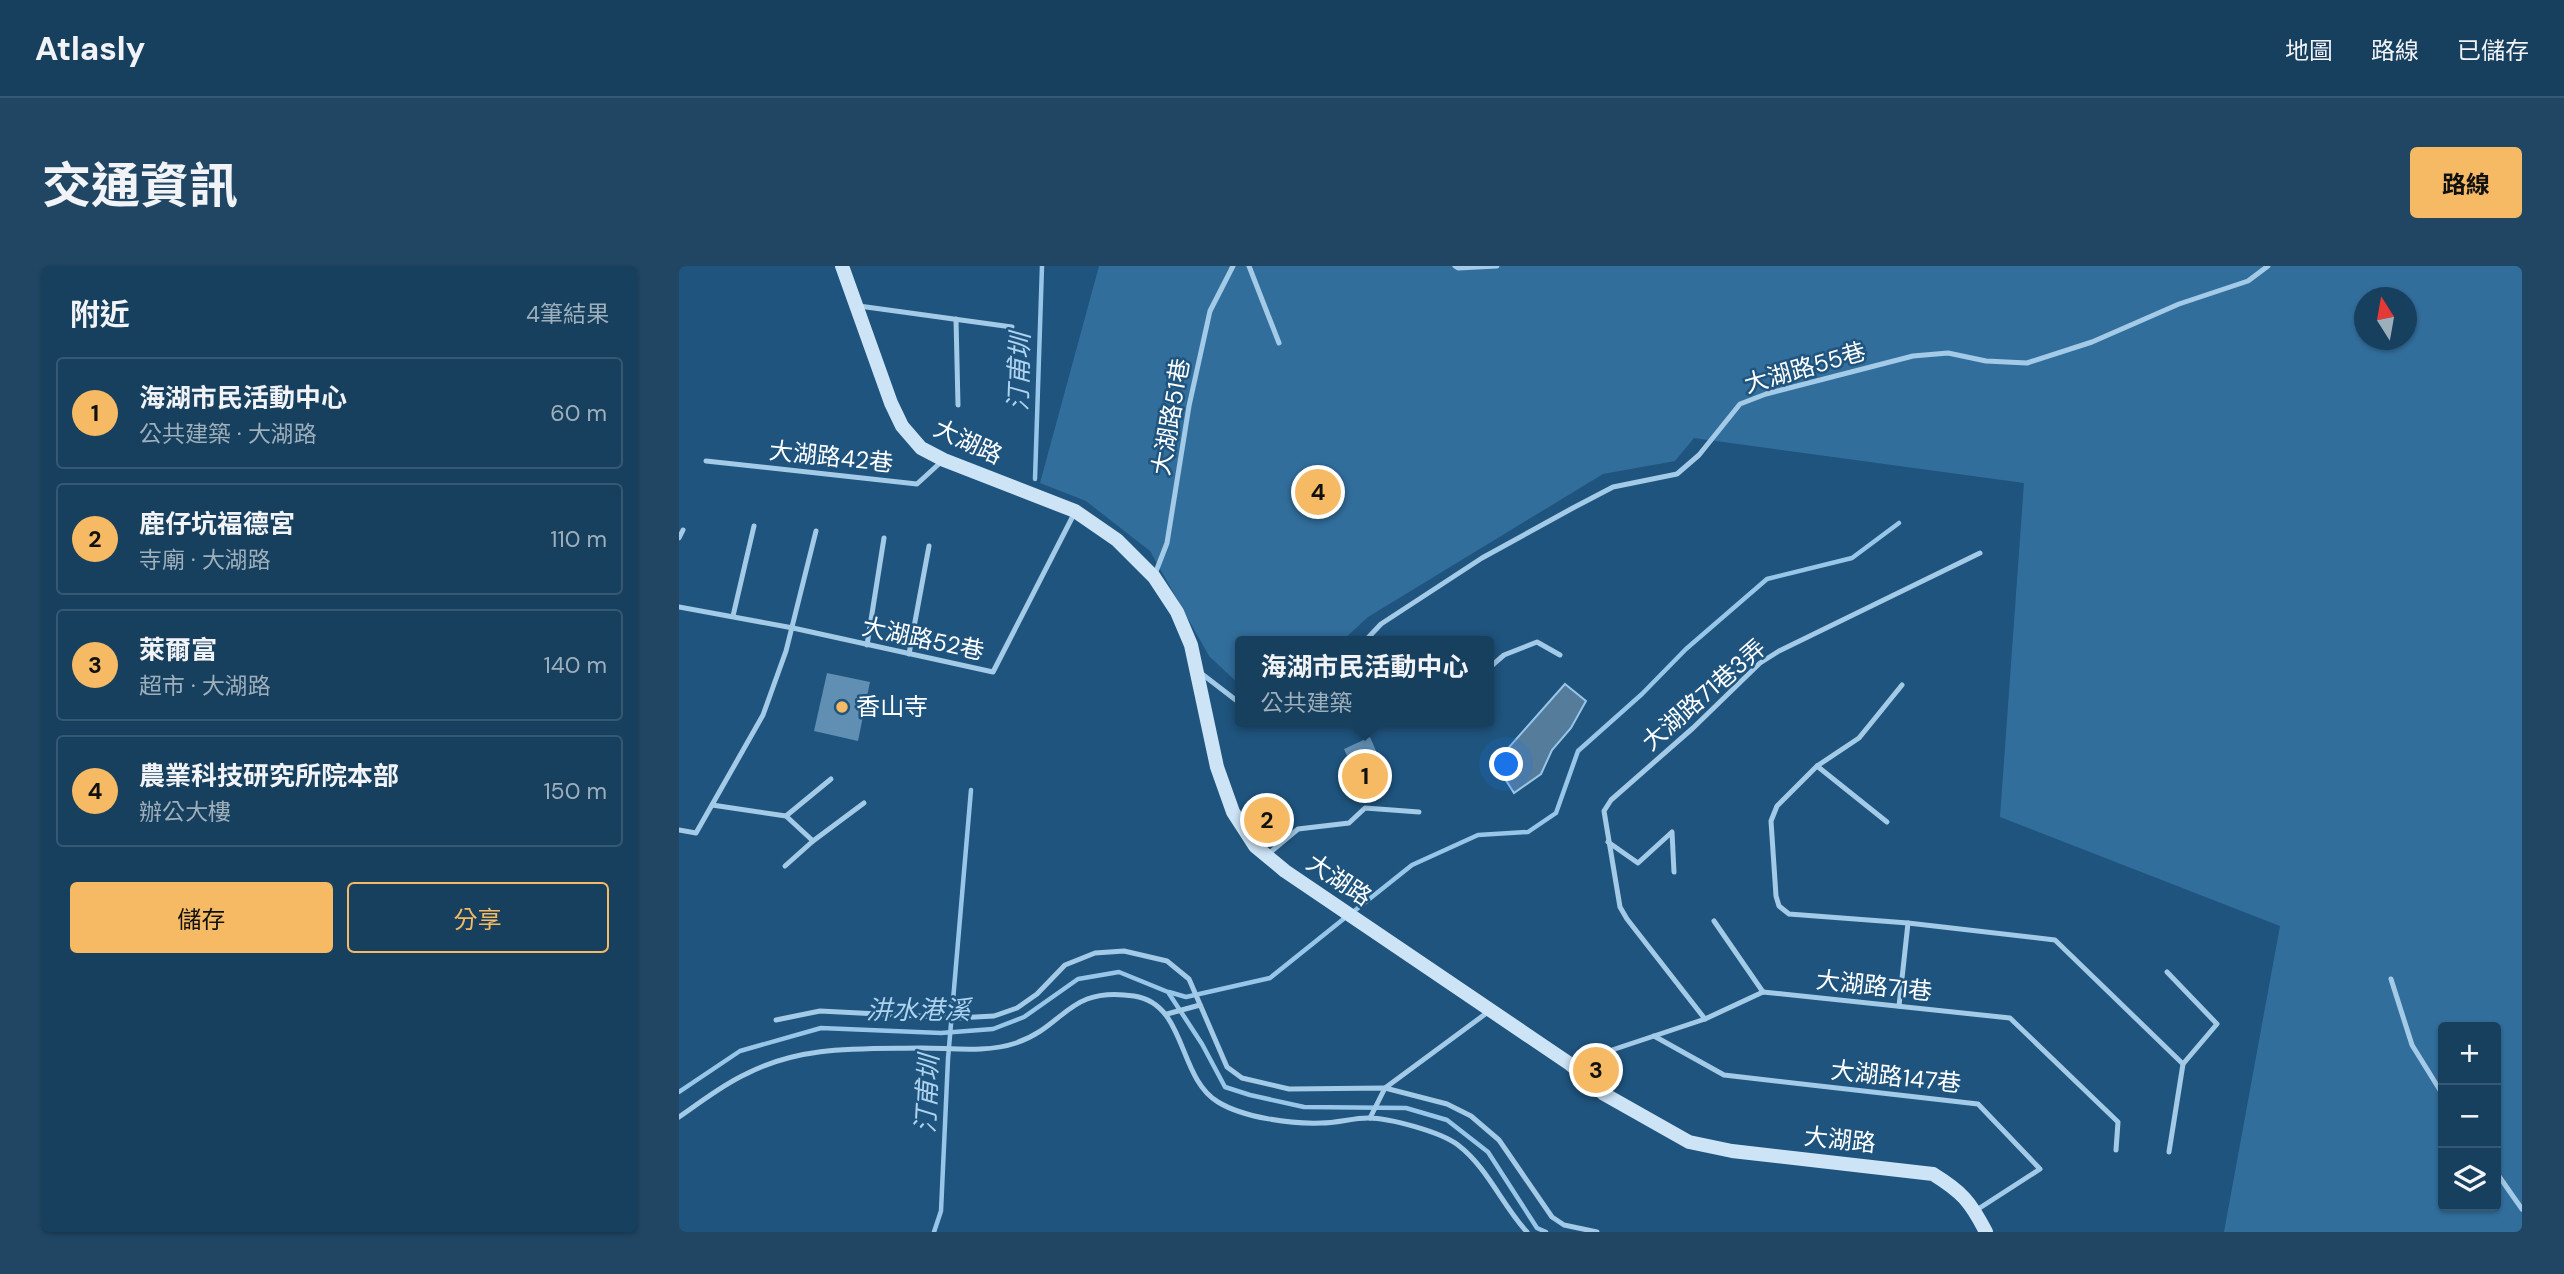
<!DOCTYPE html>
<html lang="zh-TW">
<head>
<meta charset="utf-8">
<style>
  :root { --surface:#173f5e; --page:#204664; --text:#f1f3f6; --muted:#9eafbc; --line:#365873; --accent:#f5ba63 }
  body { margin:0; font-family:"DM Sans","Noto Sans TC",sans-serif; background:var(--page); color:var(--text) }
  .controls { position:absolute; right:21px; bottom:21px; display:grid; overflow:hidden; border-radius:7px; box-shadow:0 2px 5px #0004 }
  .controls button { width:63px; height:63px; display:grid; place-items:center; padding:0; border:0; border-bottom:2px solid var(--line); background:var(--surface); color:var(--text); font:35px sans-serif }
  .compass { position:absolute; left:1675px; top:21px; width:63px; height:63px; border-radius:50%; background:var(--surface); box-shadow:0 2px 5px #0004; rotate:349deg }
  .you { position:absolute; left:828px; top:499px; width:24px; height:24px; margin:-18px; border:5px solid #fff; border-radius:50%; background:#1a73e8; box-shadow:0 0 0 10px #1a73e833 }
  .badge { display:grid; place-items:center; width:46px; height:46px; border-radius:50%; background:var(--accent); color:#111; font-size:23px; font-weight:700 }
  .pin { position:absolute; translate:-50% -50%; border:4px solid #fff; box-shadow:0 2px 7px #0006 }
  .popup { position:absolute; left:556px; top:370px; width:259px; height:91px; box-sizing:border-box; display:grid; place-content:center; border-radius:7px; background:var(--surface); filter:drop-shadow(0 2px 5px #0005); font-size:23px; white-space:nowrap; color:var(--muted) }
  .popup b { font-size:26px; color:var(--text) }
  .popup::after { content:''; position:absolute; left:50%; top:100%; margin-left:-14px; border:14px solid transparent; border-top-color:var(--surface) }
  .list { margin:0; padding:0; list-style:none }
  h2 { display:flex; justify-content:space-between; align-items:center; height:91px; margin:0; padding:0 28px; font-size:30px }
  h2 small { font-size:23px; font-weight:400; color:var(--muted) }
  .list li { display:grid; grid-template-columns:46px 1fr auto; gap:21px; align-items:center; box-sizing:border-box; height:112px; margin:0 14px 14px; padding:0 14px; border:2px solid var(--line); border-radius:7px }
  .list b { display:block; font-size:26px; white-space:nowrap }
  .list p { margin:0; font-size:23px; white-space:nowrap; color:var(--muted) }
  .list em { font-size:23px; font-style:normal; color:var(--muted) }
  .actions { display:flex; gap:14px; padding:21px 28px }
  .actions a { flex:1; padding:16px 0; border:2px solid var(--accent); border-radius:7px; text-align:center; font-size:24px; color:var(--accent) }
  .actions .main { background:var(--accent); color:#111 }
  .icon { flex:none; width:38px; height:38px; fill:none; stroke:currentColor; stroke-width:2; stroke-linecap:round; stroke-linejoin:round }
  .map { position:relative; flex:none; width:1843px; height:966px; overflow:hidden; border-radius:7px }
  header { display:flex; align-items:center; gap:42px; box-sizing:border-box; height:98px; padding:0 35px; background:var(--surface); border-bottom:2px solid var(--line) }
  header strong { font-size:33px }
  nav { display:flex; gap:38px; margin-inline-start:auto; font-size:24px }
  .intro { display:flex; align-items:center; justify-content:space-between; box-sizing:border-box; height:168px; padding:0 42px }
  h1 { margin:0; font-size:49px }
  .button { padding:18px 32px; border-radius:7px; background:var(--accent); color:#111; font-size:24px; font-weight:700 }
  main { display:flex; gap:42px; padding:0 42px }
  aside { flex:1; background:var(--surface); border-radius:7px; box-shadow:0 2px 5px #0004 }
  .map>svg:first-child { display:block }
</style>
</head>
<body>
<header>
<strong>Atlasly</strong>
<nav><a>地圖</a><a>路線</a><a>已儲存</a></nav>
</header>
<div class="intro"><h1>交通資訊</h1><a class="button">路線</a></div>
<main>
<aside>
<h2>附近<small>4筆結果</small></h2>
<ul class="list">
<li><span class="badge">1</span><div><b>海湖市民活動中心</b><p>公共建築 · 大湖路</p></div><em>60 m</em></li>
<li><span class="badge">2</span><div><b>鹿仔坑福德宮</b><p>寺廟 · 大湖路</p></div><em>110 m</em></li>
<li><span class="badge">3</span><div><b>萊爾富</b><p>超市 · 大湖路</p></div><em>140 m</em></li>
<li><span class="badge">4</span><div><b>農業科技研究所院本部</b><p>辦公大樓</p></div><em>150 m</em></li>
</ul>
<div class="actions"><a class="main">儲存</a><a>分享</a></div>
</aside>
<div class="map">
<svg width="1843" height="966" viewBox="0 0 1843 966">
  <rect width="100%" height="100%" fill="#1f547e"/>
  <path fill="#326e9c" fill-rule="evenodd" d="M420,0H1843V966H1545L1601,660L1321,551L1345,217L1015,172L996,195L924,208L689,351L663,375H562V420L530,390L471,285L407,235L361,217ZM1686,32H1728V74H1686ZM1764,761H1817V940H1764Z"/>
  <polygon fill="#567c9b" stroke="#97c6e9" stroke-width="2" points="886,418 907,435 892,462 873,484 862,508 835,527 816,497"/>
  <g fill="none" stroke-linecap="round" stroke-linejoin="round">
    <g stroke="#97c6e9" stroke-width="4.5">
      <polyline points="356,213 363,0"/>
      <polyline points="674,646 733,599 799,569 849,566 877,547 899,485 963,428 1007,383 1088,313 1173,292 1220,257"/>
      <polyline points="490,726 507,731 591,712 667,651"/>
      <polyline points="0,826 61,785 142,762 262,767 314,763 345,751 399,713 440,706 489,726 523,778 546,821 571,829 625,841 727,842 768,854 809,886 858,962 867,966"/>
      <polyline points="255,966 262,945 269,793 292,524"/>
    </g>
  </g>
  <g fill="#618fb3">
    <polygon points="148,407 191,416 179,475 135,465"/>
    <polygon points="691,471 697,485 689,495 703,525 687,532 665,483"/>
    <polygon points="586,542 600,553 591,566 576,556"/>
  </g>
  <g fill="none" stroke-linecap="round" stroke-linejoin="round">
    <g stroke="#a3cae7" stroke-width="5">
      <polyline points="570,0 600,77"/>
      <polyline points="776,0 779,2 818,0"/>
      <polyline points="180,40 333,61"/>
      <polyline points="277,53 279,139"/>
      <polyline points="27,195 238,218 262,196"/>
      <polyline points="0,272 4,264"/>
      <polyline points="476,308 488,277 510,140 531,45 554,0"/>
      <polyline points="0,341 114,362 314,406 396,246"/>
      <polyline points="54,350 75,260"/>
      <polyline points="686,375 702,358 803,292 892,243 934,221 998,208 1020,189 1061,138 1087,128 1234,90 1269,87 1307,95 1348,97 1413,76 1500,38 1569,15 1589,0"/>
      <polyline points="188,379 205,272"/>
      <polyline points="230,388 250,280"/>
      <polyline points="810,402 825,389 858,376 881,389"/>
      <polyline points="523,408 562,438"/>
      <polyline points="1223,419 1180,472 1138,500 1098,540 1092,555 1097,630 1100,640 1110,648 1229,657 1376,674 1504,798 1490,886"/>
      <polyline points="1138,500 1208,556"/>
      <polyline points="33,539 107,550 134,575"/>
      <polyline points="107,550 152,513"/>
      <polyline points="0,564 17,567 84,449 107,385 137,265"/>
      <polyline points="929,576 959,597 993,566 995,606"/>
      <polyline points="588,589 619,563 670,557 686,542 740,546"/>
      <polyline points="106,600 134,575 185,537"/>
      <polyline points="1035,655 1084,726"/>
      <polyline points="1488,706 1538,758 1504,798"/>
      <polyline points="1712,713 1733,779 1764,829"/>
      <polyline points="1220,740 1229,657"/>
      <polyline points="488,748 521,739"/>
      <polyline points="1026,753 948,653 941,641 925,545 932,534 1014,462 1081,397 1100,385 1301,287"/>
      <polyline points="97,754 141,745 278,752 315,750 338,742 358,728 386,699 416,687 445,685 488,695 510,713 548,801 563,812 610,823 706,822 768,838 792,850 820,874 873,951 885,959 918,966"/>
      <polyline points="975,770 1045,809 1299,838 1361,903 1296,945"/>
      <polyline points="894,797 1026,753 1084,726 1331,752 1439,856 1437,884"/>
      <path d="M0,851C22,836 43,819 67,808C123,779 182,783 242,782C272,782 308,787 337,777C387,760 388,720 455,730C508,738 498,811 539,836C565,852 613,858 642,857C658,857 674,852 689,852C711,852 762,866 779,879C809,902 823,939 848,966"/>
      <polyline points="691,852 706,822 809,746"/>
      <polyline points="1817,906 1843,943"/>
    </g>
    <path stroke="#cde4f6" stroke-width="14" d="M163,0L212,137L223,160L242,182L265,194L396,245L438,274L475,311L498,346L512,379L538,501L554,546L576,580L606,605L891,798L925,828L1010,876L1053,885L1254,908C1283,926 1291,935 1307,966"/>
  </g>
  <circle fill="#f5ba63" stroke="#1f547e" stroke-width="2.5" cx="163" cy="441" r="7"/>
  <g text-anchor="middle" stroke-width="5" stroke-linejoin="round" paint-order="stroke">
    <g font-size="24" fill="#fff" stroke="#1f547e">
      <text transform="translate(1126 102) rotate(-16)" y="8">大湖路55巷</text>
      <text transform="translate(492 151) rotate(-80)" y="8">大湖路51巷</text>
      <text transform="translate(289 176) rotate(25)" y="8">大湖路</text>
      <text transform="translate(152 191) rotate(6)" y="8">大湖路42巷</text>
      <text transform="translate(244 373) rotate(12)" y="8">大湖路52巷</text>
      <text transform="translate(1025 429) rotate(-41)" y="8">大湖路71巷3弄</text>
      <text transform="translate(660 614) rotate(34)" y="8">大湖路</text>
      <text transform="translate(1195 720) rotate(6)" y="8">大湖路71巷</text>
      <text transform="translate(1217 811) rotate(6)" y="8">大湖路147巷</text>
      <text transform="translate(1161 874) rotate(6)" y="8">大湖路</text>
    </g>
    <g font-size="24" fill="#fff" stroke="#1f547e" text-anchor="start">
      <text x="177" y="449">香山寺</text>
    </g>
    <g font-size="26" font-style="italic" fill="#aed3ef" stroke="#1f547e">
      <text transform="translate(340 106) rotate(-88)" y="9">汀甫圳</text>
      <text x="239" y="753">汫水港溪</text>
      <text transform="translate(248 828) rotate(-87)" y="9">汀甫圳</text>
    </g>
  </g>
</svg>
<div class="controls">
<button>+</button>
<button>−</button>
<button><svg class="icon" aria-label="layers" viewBox="0 0 24 24"><path d="M12 4l9 5-9 5-9-5zM3 14l9 5 9-5"/></svg></button>
</div>
<svg class="compass" viewBox="-18 -18 36 36"><path d="M0-13l5 13h-10z" fill="#e53935"/><path d="M0 13l5-13h-10z" fill="#9eafbc"/></svg>
<div class="you"></div>
<div class="pin badge" style="left:686px;top:510px">1</div>
<div class="popup"><b>海湖市民活動中心</b>公共建築</div>
<div class="pin badge" style="left:588px;top:554px">2</div>
<div class="pin badge" style="left:917px;top:804px">3</div>
<div class="pin badge" style="left:639px;top:226px">4</div>
</div>
</main>
</body>
</html>
